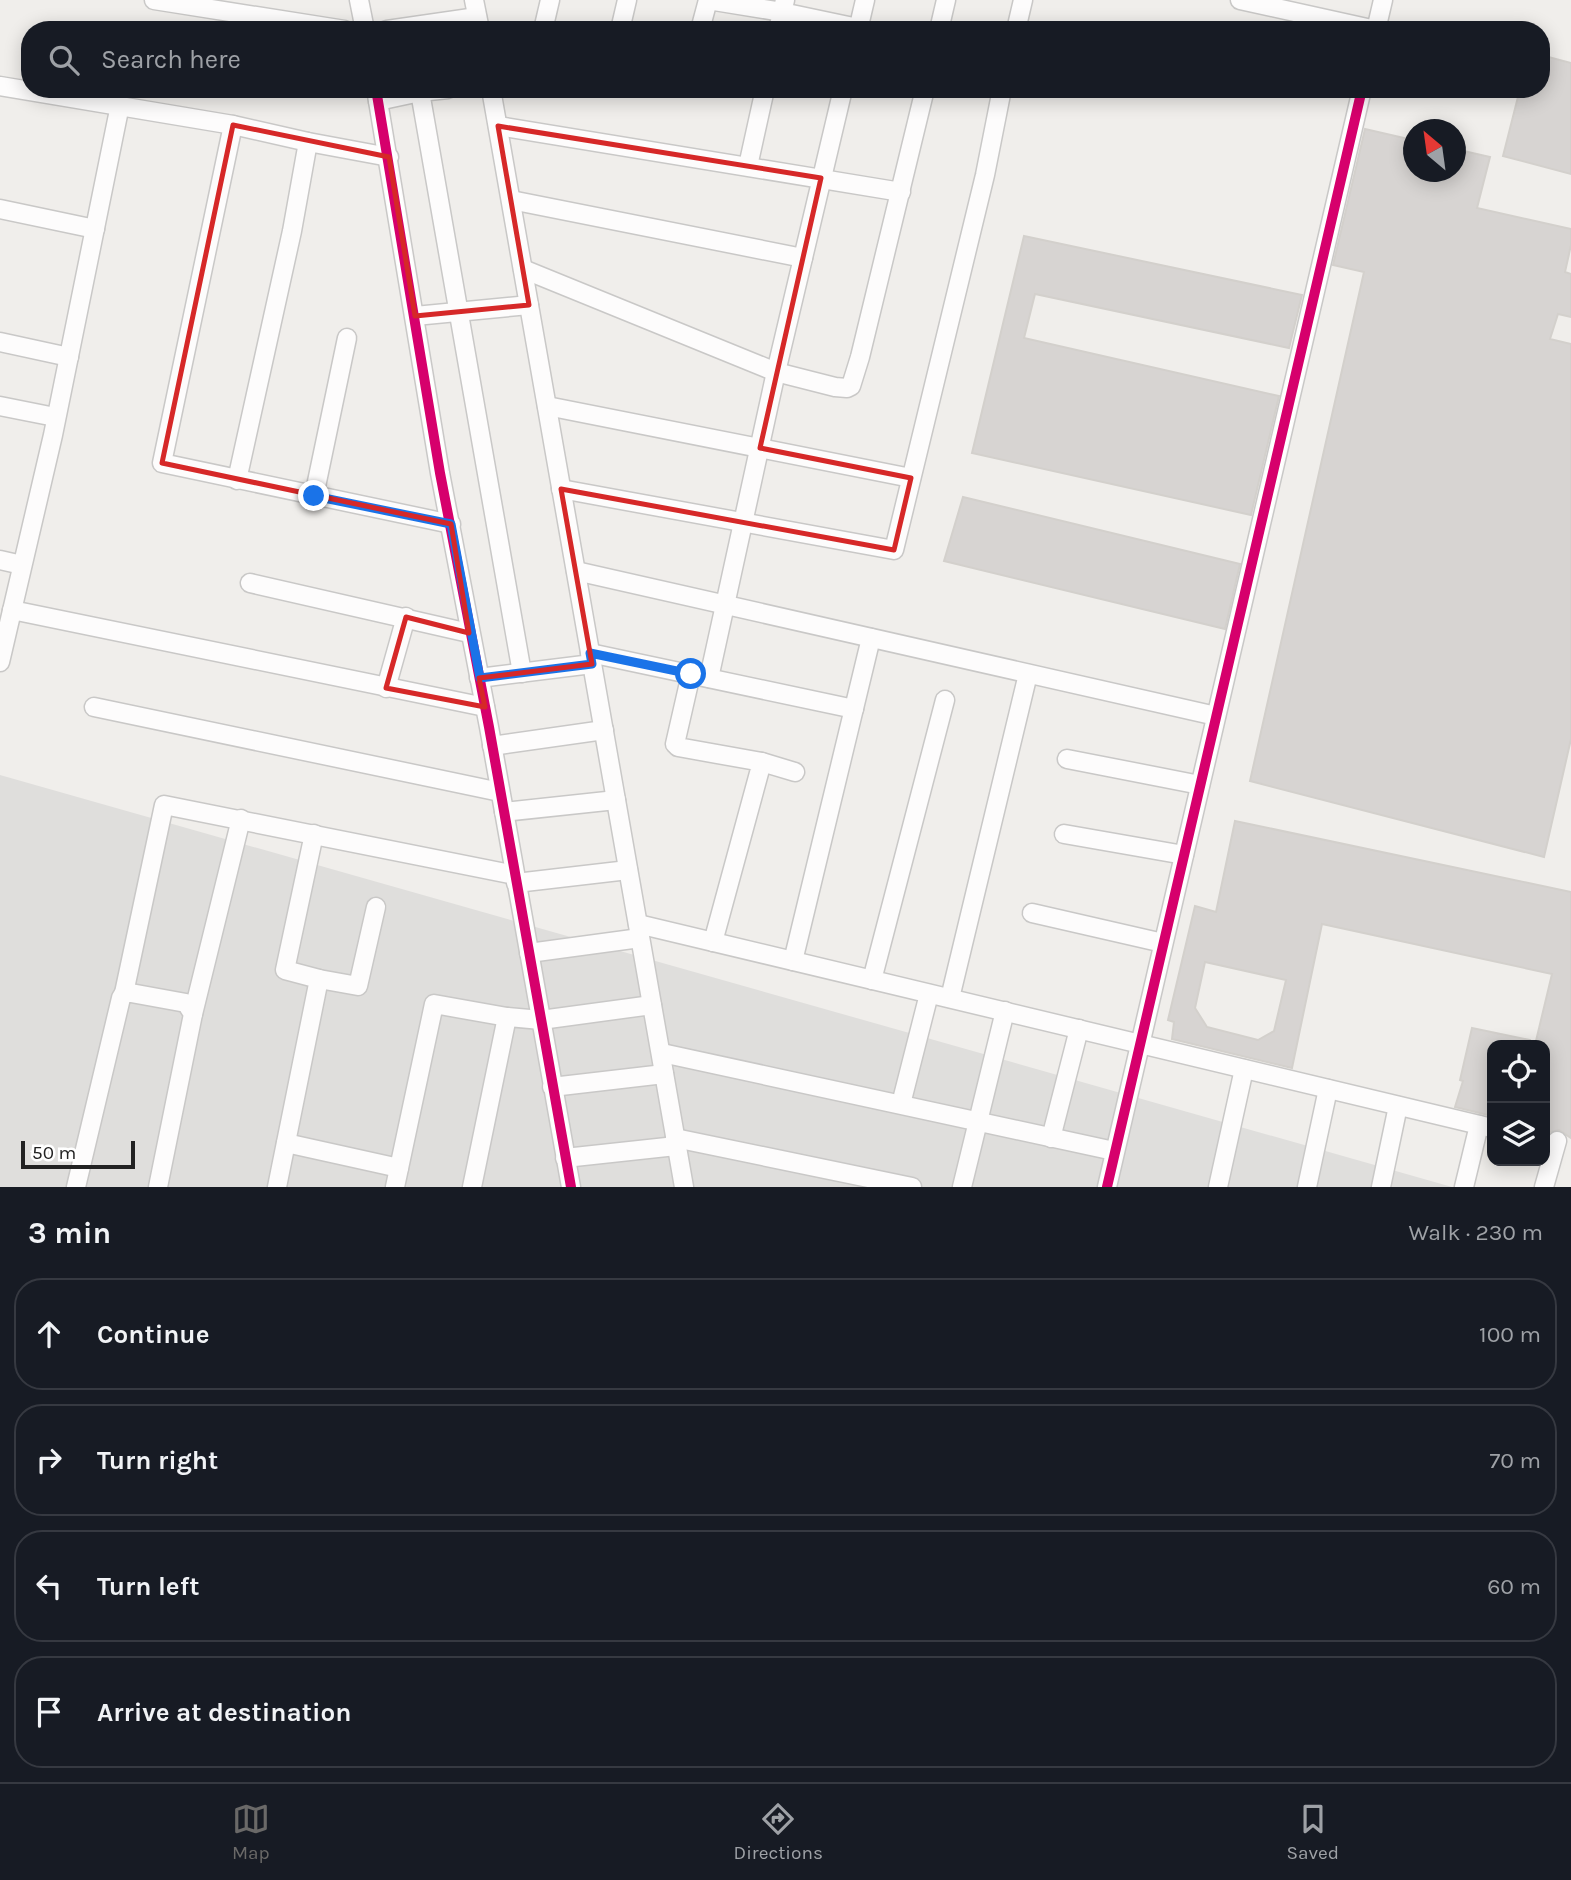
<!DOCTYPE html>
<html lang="en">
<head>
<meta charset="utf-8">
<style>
  :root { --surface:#171b24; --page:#242831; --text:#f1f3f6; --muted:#9ea1a6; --line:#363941; --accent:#6a6968 }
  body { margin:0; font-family:Karla,sans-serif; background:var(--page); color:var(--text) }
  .controls { position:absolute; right:21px; bottom:21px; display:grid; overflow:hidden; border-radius:14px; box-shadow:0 4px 18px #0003 }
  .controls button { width:63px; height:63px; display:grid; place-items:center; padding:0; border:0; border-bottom:2px solid var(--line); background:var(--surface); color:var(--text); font:35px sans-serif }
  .compass { position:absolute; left:1403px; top:119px; width:63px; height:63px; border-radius:50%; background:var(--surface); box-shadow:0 4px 18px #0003; rotate:331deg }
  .scale { position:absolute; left:21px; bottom:18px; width:114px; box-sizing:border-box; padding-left:7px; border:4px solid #222; border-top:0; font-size:19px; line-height:24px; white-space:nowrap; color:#222; -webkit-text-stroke:5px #fff; paint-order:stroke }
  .stop { position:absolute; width:21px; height:21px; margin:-16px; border:5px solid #1a73e8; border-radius:50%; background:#fff }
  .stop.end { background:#1a73e8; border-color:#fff; box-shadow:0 2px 7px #0008 }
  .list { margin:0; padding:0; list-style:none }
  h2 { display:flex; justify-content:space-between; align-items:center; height:91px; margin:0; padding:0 28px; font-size:30px }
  h2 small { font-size:23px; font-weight:400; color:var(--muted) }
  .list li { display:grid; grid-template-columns:46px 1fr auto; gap:21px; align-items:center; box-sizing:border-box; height:112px; margin:0 14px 14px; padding:0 14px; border:2px solid var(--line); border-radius:28px }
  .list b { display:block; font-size:26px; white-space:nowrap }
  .list em { font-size:23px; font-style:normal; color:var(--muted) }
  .icon { flex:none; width:38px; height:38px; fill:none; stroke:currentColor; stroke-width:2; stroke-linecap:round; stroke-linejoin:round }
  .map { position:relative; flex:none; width:1571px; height:1187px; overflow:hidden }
  .search { position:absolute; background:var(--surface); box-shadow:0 4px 18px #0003; left:21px; right:21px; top:21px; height:77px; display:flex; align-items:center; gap:18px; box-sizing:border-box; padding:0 24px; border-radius:28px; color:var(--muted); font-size:26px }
  .sheet { height:595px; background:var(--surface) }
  nav { display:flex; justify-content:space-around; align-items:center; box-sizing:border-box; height:98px; border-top:2px solid var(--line); background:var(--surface); font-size:19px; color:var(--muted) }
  nav a { display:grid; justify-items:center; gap:4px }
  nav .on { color:var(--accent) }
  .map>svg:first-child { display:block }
</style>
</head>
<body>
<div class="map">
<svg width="1571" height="1187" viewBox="0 0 1571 1187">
  <rect width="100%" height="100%" fill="#f0eeeb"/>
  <polygon fill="#dfdedc" points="0,775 1452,1187 0,1187"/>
  <g fill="#d7d4d2" stroke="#d3d0cc" stroke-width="2" fill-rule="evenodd">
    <polygon points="1541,55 1571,63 1571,174 1503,156 1520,89 1541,89"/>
    <polygon points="1365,129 1413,140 1413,172 1455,172 1455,149 1490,157 1477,208 1571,229 1571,245 1565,272 1571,274 1571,317 1558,314 1550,339 1571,344 1571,739 1544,857 1250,781 1364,272 1333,265"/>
    <polygon points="1024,236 1302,295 1289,348 1035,294 1024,338 1279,396 1251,515 972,453"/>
    <polygon points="963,497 1240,564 1225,629 944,561"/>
    <path d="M1235,821L1571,892V1138L1559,1130L1545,1133V1045H1535L1552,974L1322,924L1292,1068L1172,1039L1174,1022L1168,1020L1195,906L1216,912ZM1205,962L1286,980L1274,1031L1258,1040L1207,1027L1195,1008Z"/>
    <polygon points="1472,1028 1530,1040 1529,1045 1492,1045 1492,1116 1455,1107 1463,1081 1460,1080"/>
  </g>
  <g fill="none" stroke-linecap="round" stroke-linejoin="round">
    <g stroke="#c9c8c7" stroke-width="21">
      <g id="minor">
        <polyline points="154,0 345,30"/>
        <polyline points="359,0 365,30"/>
        <polyline points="474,0 480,30"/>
        <polyline points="708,0 782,12 858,28"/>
        <polyline points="1240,0 1376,30"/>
        <polyline points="387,30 477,17"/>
        <polyline points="543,30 550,0"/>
        <polyline points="620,30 627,0"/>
        <polyline points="700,30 708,0"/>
        <polyline points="778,30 785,0"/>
        <polyline points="858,30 865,0"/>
        <polyline points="939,30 946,0"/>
        <polyline points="1016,30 1023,0"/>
        <polyline points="1376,30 1383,0"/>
        <polyline points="0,86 233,125 308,142 389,157"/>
        <polyline points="376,89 440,473 489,727 571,1187"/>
        <polyline points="448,89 420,92 522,673"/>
        <polyline points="491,89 684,1187"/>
        <polyline points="378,101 420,92"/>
        <polyline points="233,125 162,463 451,524"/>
        <polyline points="498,126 901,192"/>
        <polyline points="748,166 765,89"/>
        <polyline points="511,200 803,258"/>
        <polyline points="0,209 95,229"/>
        <polyline points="523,269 776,372 835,387 847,388 851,386 860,357 925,89"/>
        <polyline points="415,316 529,305"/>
        <polyline points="0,342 69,357"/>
        <polyline points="0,406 55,417"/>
        <polyline points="547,406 911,478"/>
        <polyline points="237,480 292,231 308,142"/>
        <polyline points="561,489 894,550 985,175 1002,89"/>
        <polyline points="314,496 347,338"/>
        <polyline points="0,560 22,565"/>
        <polyline points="576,571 1216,716"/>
        <polyline points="250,583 469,633"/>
        <polyline points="12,610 485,707"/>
        <polyline points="590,653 854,709"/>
        <polyline points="0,662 53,435 120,105"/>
        <polyline points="691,674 675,744 678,747 762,762 713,942"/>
        <polyline points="479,678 592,664"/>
        <polyline points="709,678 776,372 843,89"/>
        <polyline points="386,688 406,617"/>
        <polyline points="94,707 500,792"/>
        <polyline points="492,746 604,730"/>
        <polyline points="1067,759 1200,785"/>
        <polyline points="762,762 795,772"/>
        <polyline points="504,812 616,800"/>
        <polyline points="1064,834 1184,855"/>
        <polyline points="516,883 628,870"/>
        <polyline points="1032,913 1163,943"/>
        <polyline points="638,924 1492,1128"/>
        <polyline points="529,953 640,938"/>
        <polyline points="793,961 871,638"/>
        <polyline points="319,979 358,986 376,907"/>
        <polyline points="872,980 945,700"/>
        <polyline points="124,993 131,993 186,1003 193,1014 158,1187"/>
        <polyline points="950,998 1028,674"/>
        <polyline points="193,1014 241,819"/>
        <polyline points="662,1053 1114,1151"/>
        <polyline points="552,1087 664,1074"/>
        <polyline points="901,1104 929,994"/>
        <polyline points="675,1138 912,1187"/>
        <polyline points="1051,1138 1079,1029"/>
        <polyline points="286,1143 399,1168"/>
        <polyline points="565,1158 676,1146"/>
        <polyline points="76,1187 121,998 124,993 164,805 515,875"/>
        <polyline points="277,1187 319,979 285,970 314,834"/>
        <polyline points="395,1187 434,1004 507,1017 541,1020 652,1005"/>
        <polyline points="472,1187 507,1017"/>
        <polyline points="962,1187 1005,1011"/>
        <polyline points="1107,1187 1362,89"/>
        <polyline points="1218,1187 1244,1069"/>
        <polyline points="1307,1187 1328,1089"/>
        <polyline points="1381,1187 1398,1106"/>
        <polyline points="1464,1187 1479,1125"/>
        <polyline points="1544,1187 1557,1141"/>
      </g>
    </g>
    <use href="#minor" stroke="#fdfcfc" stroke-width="18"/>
    <g stroke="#fff" stroke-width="15">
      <g id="cycleway">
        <polyline points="376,89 440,473 489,727 571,1187"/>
        <polyline points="1107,1187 1362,89"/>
      </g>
    </g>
    <use href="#cycleway" stroke="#d6006c" stroke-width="10"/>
  </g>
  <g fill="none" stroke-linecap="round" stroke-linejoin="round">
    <polyline stroke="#1a73e8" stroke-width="9" points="314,496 451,524 480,678 592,664 590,653 691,674"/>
  </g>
  <path fill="none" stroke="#d62828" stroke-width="5" stroke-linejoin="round" d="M233,125L389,157L415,316L529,305L498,126L821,178L760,448L911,478L894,550L561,489L592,664L479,678L485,707L386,688L406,617L469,633L451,524L162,463Z"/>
</svg>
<div class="controls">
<button><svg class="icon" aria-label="locate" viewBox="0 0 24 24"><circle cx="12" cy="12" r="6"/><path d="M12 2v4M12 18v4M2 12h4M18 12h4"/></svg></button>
<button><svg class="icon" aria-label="layers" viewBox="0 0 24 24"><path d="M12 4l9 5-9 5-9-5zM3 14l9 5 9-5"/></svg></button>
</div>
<svg class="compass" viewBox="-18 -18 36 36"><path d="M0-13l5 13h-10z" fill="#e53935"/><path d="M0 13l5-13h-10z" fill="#9ea1a6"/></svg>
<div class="scale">50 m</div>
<div class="stop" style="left:691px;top:674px"></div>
<div class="stop end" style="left:314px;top:496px"></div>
<div class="search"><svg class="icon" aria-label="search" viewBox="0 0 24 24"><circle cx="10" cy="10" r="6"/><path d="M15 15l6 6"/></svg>Search here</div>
</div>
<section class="sheet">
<h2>3 min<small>Walk · 230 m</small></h2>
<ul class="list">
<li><svg class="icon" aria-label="ahead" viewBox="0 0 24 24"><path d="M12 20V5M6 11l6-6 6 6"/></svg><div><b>Continue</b></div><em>100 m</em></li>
<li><svg class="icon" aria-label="right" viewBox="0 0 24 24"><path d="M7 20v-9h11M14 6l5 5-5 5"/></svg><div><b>Turn right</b></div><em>70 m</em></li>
<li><svg class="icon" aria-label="left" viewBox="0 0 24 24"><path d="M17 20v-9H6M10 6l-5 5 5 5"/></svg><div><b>Turn left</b></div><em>60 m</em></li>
<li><svg class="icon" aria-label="arrive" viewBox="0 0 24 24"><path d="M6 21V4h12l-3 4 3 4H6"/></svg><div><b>Arrive at destination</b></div></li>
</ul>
</section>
<nav>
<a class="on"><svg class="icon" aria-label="map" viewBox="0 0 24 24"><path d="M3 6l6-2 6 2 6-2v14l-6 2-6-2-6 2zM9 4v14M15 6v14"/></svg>Map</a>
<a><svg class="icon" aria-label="directions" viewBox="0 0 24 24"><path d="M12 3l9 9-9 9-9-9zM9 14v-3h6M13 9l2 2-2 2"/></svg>Directions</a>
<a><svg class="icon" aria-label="saved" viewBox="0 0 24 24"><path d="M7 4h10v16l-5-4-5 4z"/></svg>Saved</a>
</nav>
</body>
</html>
